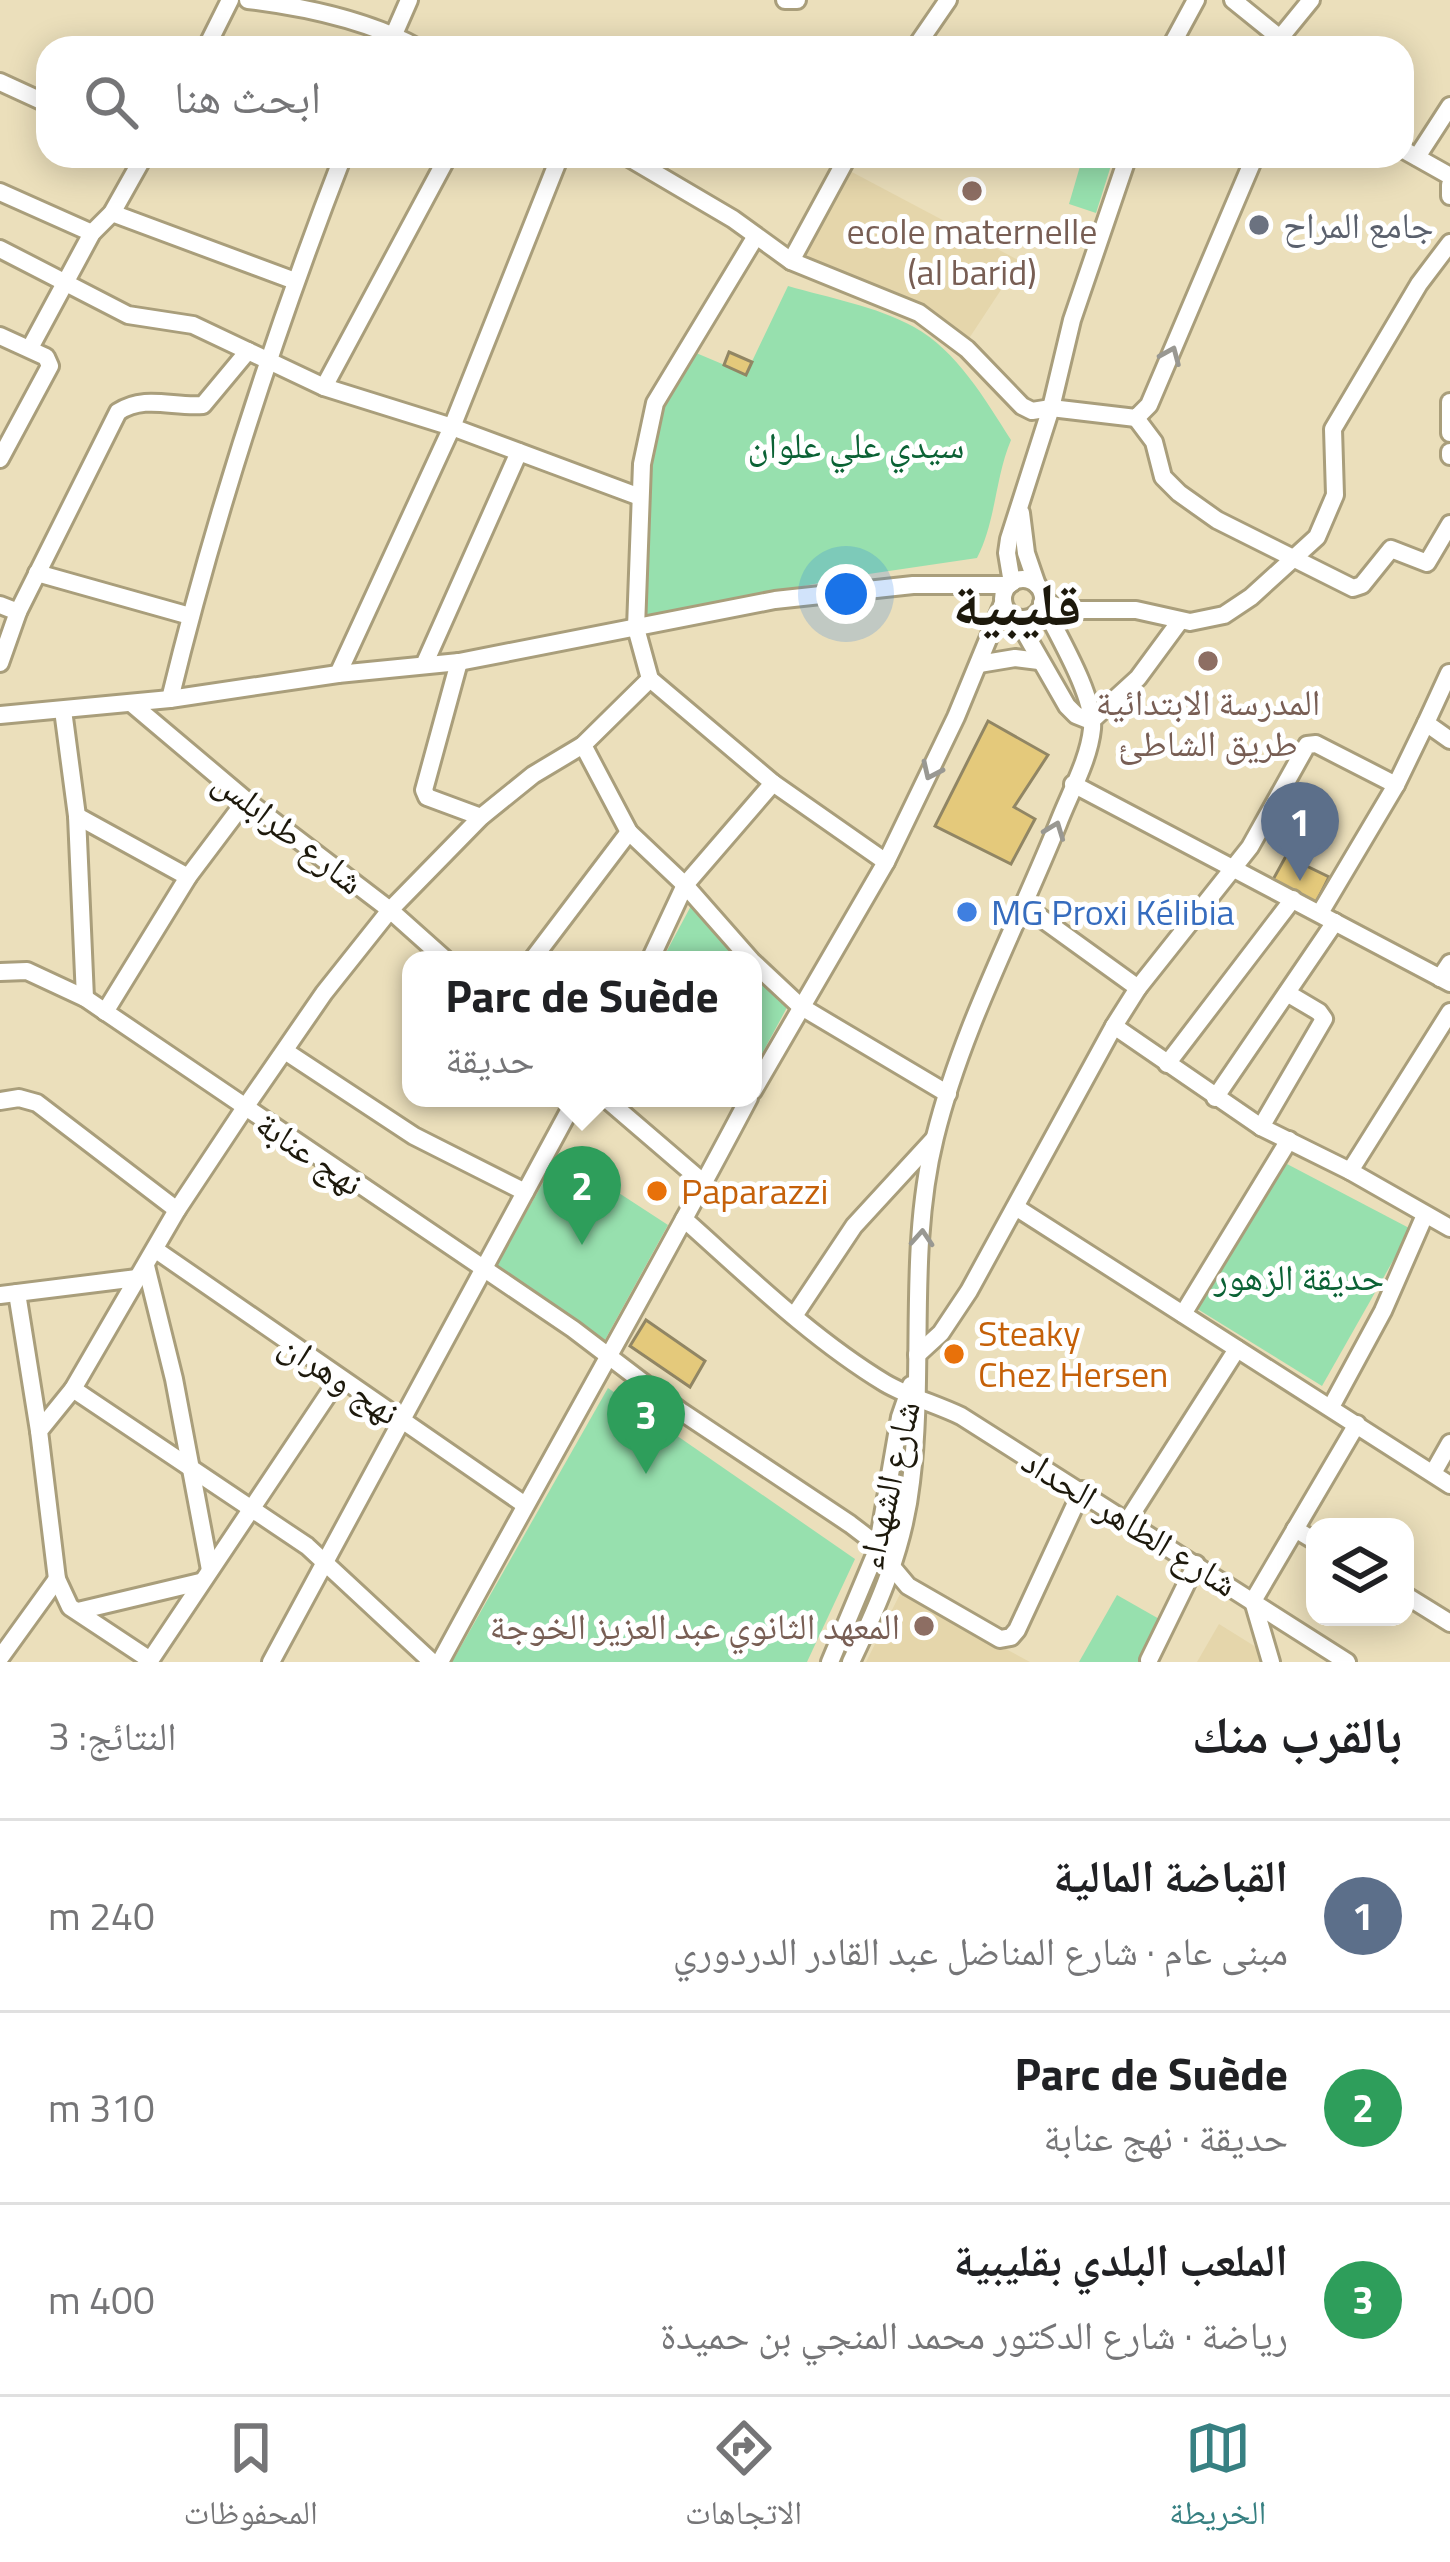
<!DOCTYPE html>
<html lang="ar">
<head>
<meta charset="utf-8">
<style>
  :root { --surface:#fff; --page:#f6f6f6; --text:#202124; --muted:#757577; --line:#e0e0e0; --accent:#378082 }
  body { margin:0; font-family:"Titillium Web","Noto Naskh Arabic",sans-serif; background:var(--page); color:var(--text); direction:rtl }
  .controls { position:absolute; right:36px; bottom:36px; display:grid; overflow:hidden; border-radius:24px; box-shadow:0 6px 30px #0003 }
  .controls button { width:108px; height:108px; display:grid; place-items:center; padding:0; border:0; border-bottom:3px solid var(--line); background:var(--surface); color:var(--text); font:60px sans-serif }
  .you { position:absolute; left:846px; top:594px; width:42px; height:42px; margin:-30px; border:9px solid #fff; border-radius:50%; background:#1a73e8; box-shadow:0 0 0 18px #1a73e833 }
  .badge { display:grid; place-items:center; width:78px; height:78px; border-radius:50%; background:var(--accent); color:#fff; font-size:39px; font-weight:700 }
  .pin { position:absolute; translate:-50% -99px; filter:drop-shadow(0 3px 6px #0008) }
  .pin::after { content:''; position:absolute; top:63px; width:42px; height:36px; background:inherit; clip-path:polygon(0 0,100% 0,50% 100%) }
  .popup { position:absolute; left:402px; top:951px; width:360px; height:156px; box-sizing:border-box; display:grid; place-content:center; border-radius:24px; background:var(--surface); filter:drop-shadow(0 3px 9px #0005); font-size:39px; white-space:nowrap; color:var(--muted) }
  .popup b { font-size:45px; color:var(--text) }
  .popup::after { content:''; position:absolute; left:50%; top:100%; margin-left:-24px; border:24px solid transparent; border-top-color:var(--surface) }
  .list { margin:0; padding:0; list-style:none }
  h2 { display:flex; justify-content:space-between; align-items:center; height:156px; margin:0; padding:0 48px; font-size:51px }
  h2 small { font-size:39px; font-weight:400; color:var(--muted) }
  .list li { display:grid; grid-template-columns:78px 1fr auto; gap:36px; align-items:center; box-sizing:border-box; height:192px; padding:0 48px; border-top:3px solid var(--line) }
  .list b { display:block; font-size:45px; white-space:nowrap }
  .list p { margin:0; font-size:39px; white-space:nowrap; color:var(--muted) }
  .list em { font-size:39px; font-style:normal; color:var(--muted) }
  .icon { flex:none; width:66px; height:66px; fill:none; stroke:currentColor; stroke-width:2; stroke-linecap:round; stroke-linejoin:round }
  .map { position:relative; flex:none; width:1450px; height:1662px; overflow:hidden; direction:ltr }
  .search { position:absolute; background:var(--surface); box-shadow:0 6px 30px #0003; left:36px; right:36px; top:36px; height:132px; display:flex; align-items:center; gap:30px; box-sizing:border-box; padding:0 42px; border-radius:36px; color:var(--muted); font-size:45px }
  .sheet { height:732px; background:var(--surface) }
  nav { display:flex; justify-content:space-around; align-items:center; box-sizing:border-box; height:168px; border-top:3px solid var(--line); background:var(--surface); font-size:33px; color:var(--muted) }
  nav a { display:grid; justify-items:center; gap:6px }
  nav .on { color:var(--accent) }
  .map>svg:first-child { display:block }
</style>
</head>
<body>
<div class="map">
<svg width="1450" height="1662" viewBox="0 0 1450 1662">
  <rect width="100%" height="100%" fill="#ebdfbb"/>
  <g fill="#e5d6ab">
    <polygon points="850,171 1020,261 964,346 924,312 795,266"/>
    <polygon points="901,1592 1030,1662 866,1662"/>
    <polygon points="1219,1624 1280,1662 1197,1662"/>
  </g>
  <g fill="#97e0ae">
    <polygon points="1083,156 1114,156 1096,213 1069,204"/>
    <path d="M788,286C829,298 876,306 914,327C957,351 985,399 1011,440C995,478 996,521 977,558L855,576L646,617L647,441L658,410L689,350L746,374Z"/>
    <polygon points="692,904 749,960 662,960"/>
    <polygon points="753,964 791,1000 756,1065 753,1061"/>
    <polygon points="1287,1164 1411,1229 1322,1386 1191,1305"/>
    <polygon points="545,1179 582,1205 602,1182 668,1225 600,1349 490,1277"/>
    <polygon points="608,1388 855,1559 807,1662 452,1662"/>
    <polygon points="1117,1595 1161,1620 1139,1662 1079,1662"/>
  </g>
  <g fill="#e4c97b" stroke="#918664" stroke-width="3">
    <polygon points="729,352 752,362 746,375 724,365"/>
    <polygon points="988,721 1048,755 1014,807 1035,819 1011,864 935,826"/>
    <polygon points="1286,856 1329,877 1314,907 1270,885"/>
    <polygon points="646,1320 705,1361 690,1387 630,1346"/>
  </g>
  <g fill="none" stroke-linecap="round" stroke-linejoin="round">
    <g stroke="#a99e7b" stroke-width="22">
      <g id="minor">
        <path d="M248,0C305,7 368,20 418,48"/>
        <polyline points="785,0 797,0"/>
        <polyline points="1233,0 1280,38 1286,48"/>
        <polyline points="1280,38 1311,0"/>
        <polyline points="206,48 230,0"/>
        <polyline points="388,48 409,0"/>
        <polyline points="915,48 948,0"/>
        <polyline points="1170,48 1196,0"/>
        <polyline points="0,82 48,104"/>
        <polyline points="1402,149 1450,176"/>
        <polyline points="626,156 733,219 791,261 919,313 967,349 1022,406 1032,411 1051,408 1136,418 1149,405 1255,156"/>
        <polyline points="1417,157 1450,106"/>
        <polyline points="1450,185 1450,196"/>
        <polyline points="0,192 92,233"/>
        <polyline points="112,213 295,281"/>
        <polyline points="756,236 655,403 642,464 636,628 650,679 773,783 886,862"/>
        <polyline points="0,249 128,315 193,325 324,387 452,427 640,497"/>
        <polyline points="791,261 848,156"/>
        <polyline points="0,336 46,357 50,366 0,459"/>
        <polyline points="30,348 92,233 112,213 144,156"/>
        <polyline points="324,387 448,156"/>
        <polyline points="1450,402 1450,433"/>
        <polyline points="1136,418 1154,442 1163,477 1179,493 1217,520 1353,588 1362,585 1391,549 1427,563 1450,524"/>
        <polyline points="1450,452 1450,456"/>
        <polyline points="1021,513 1026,553 1037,585"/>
        <polyline points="37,573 190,616"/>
        <circle cx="1023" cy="599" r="20"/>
        <polyline points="1012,583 1007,553 1009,539 1051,408 1072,320 1128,156"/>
        <polyline points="1043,601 1067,610 1136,610 1190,622 1224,615 1251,597 1317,537 1335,495 1333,429 1419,284 1450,243"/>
        <polyline points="0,605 18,612"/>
        <polyline points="1017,619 1067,706 1076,715 1091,721 1138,678 1180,621"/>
        <polyline points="459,662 424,790 427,797 481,817"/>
        <path d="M0,663L18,612L118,412C145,394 174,408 203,405L248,351"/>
        <polyline points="979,664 1015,658 1039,661"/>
        <polyline points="424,665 519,452"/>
        <polyline points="338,674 452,427 560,156"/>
        <path d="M170,699C215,514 274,334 343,156"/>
        <polyline points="131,703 246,800 390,910 446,960"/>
        <polyline points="63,710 77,816 85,998"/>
        <polyline points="0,715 170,699 338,674 459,662 775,600 913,585 1009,585"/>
        <polyline points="1426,723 1449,673"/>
        <polyline points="583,745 629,832 685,885 751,960"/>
        <polyline points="1073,784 1450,983"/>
        <polyline points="77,816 188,877"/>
        <polyline points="1023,905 1138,988"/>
        <polyline points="1320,913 1396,785 1426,723 1450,740"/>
        <polyline points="532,960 629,832"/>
        <polyline points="650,960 685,885 773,783"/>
        <polyline points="753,962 800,1006 948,1094"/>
        <polyline points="0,972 27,971 85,998 573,1329 682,1412 850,1524 867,1537 908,1586 1000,1639 1011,1637 1017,1630 1082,1490"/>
        <polyline points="1440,978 1450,963"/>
        <polyline points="105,1012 188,877 246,800"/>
        <polyline points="1114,1026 1261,1127 1350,1171 1450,1228"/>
        <polyline points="285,1051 414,1136 525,1192"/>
        <polyline points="1167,1064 1293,899"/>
        <polyline points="753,1091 886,862 956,717 1003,603"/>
        <polyline points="605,1098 704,1183"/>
        <polyline points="1215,1098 1335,922"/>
        <polyline points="0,1101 19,1098 37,1103 177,1210"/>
        <polyline points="1261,1127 1324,1019 1319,1012 1287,993"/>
        <polyline points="1350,1171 1450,1012"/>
        <polyline points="1017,1208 1450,1485"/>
        <path d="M684,1219C748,1276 811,1338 885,1383C909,1397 936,1404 961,1416L1347,1662"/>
        <polyline points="156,1250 525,1505"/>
        <polyline points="146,1266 174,1379 210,1570"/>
        <polyline points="17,1293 39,1431"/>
        <polyline points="0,1295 137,1278"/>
        <polyline points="1183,1314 1289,1140"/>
        <polyline points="794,1316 854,1226 934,1139"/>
        <polyline points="917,1355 941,1333 969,1291 1114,1026 1138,988 1250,847 1307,745 1316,744 1396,785"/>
        <polyline points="73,1389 307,1546 432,1662"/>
        <polyline points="1331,1407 1383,1311 1425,1215"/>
        <polyline points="1433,1473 1450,1443"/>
        <polyline points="1128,1520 1237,1349"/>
        <polyline points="1295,1529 1315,1541"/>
        <polyline points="1405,1595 1450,1623"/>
        <polyline points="78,1611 200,1582"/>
        <polyline points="0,1658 57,1579"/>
        <polyline points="150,1660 70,1607 57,1579 39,1431 73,1389 177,1210 244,1109 324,993 390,910 481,817 533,775 583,745 650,679"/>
        <polyline points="1149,1660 1196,1564"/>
        <polyline points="149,1662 339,1378"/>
        <polyline points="271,1662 576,1098"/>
        <path d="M440,1662C542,1473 649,1288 749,1098"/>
        <polyline points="830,1662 877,1550 900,1417 911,1385"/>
        <path d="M851,1662C879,1604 904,1547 911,1482C925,1368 907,1250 935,1137C962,1028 1016,928 1058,824C1069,795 1089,760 1092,729C1095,696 1057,634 1042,603"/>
        <polyline points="1271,1662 1253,1601 1357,1424"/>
      </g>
    </g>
    <use href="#minor" stroke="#fff" stroke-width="16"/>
  </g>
  <defs><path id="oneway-chevron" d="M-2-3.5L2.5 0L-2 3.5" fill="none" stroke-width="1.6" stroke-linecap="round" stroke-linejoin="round" transform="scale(3)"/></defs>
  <g stroke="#999892">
    <use href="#oneway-chevron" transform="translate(1171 355) rotate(-67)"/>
    <use href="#oneway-chevron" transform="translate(931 771) rotate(115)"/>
    <use href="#oneway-chevron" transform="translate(1055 830) rotate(-69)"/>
    <use href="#oneway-chevron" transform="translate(922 1238) rotate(-86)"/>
  </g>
  <g fill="#8d6e63" stroke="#fff" stroke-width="4.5">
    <circle cx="972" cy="191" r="12"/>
    <circle cx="1208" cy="661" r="12"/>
    <circle cx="924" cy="1626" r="12"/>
  </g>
  <circle fill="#6b7280" stroke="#fff" stroke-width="4.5" cx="1259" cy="225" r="12"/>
  <circle fill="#3f7fe0" stroke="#fff" stroke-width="4.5" cx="967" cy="912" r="12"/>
  <g fill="#e8710a" stroke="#fff" stroke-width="4.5">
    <circle cx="657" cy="1191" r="12"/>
    <circle cx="954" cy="1354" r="12"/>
  </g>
  <g text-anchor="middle" stroke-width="10" stroke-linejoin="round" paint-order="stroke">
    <g font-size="36" fill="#5b616d" stroke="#fff" text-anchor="start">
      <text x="1283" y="238">جامع المراح</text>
    </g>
    <g font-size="36" fill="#785e54" stroke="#fff">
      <text x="972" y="244">ecole maternelle<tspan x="972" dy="41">(al barid)</tspan></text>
      <text x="1208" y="715">المدرسة الابتدائية<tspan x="1208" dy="41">طريق الشاطئ</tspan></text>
      <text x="900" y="1639" text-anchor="end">المعهد الثانوي عبد العزيز الخوجة</text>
    </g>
    <g font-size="36" fill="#0b6235" stroke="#fff">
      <text x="856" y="458">سيدي علي علوان</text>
      <text x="1299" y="1290">حديقة الزهور</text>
    </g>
    <g font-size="36" fill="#1d190c" stroke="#fff">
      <text transform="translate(289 831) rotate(38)" y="13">شارع طرابلس</text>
      <text transform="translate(310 1153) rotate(34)" y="13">نهج عنابة</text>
      <text transform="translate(340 1378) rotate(34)" y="13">نهج وهران</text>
      <text transform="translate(888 1485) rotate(-77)" y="13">شارع الشهداء</text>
      <text transform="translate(1130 1522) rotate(32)" y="13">شارع الطاهر الحداد</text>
    </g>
    <g font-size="36" fill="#366cbe" stroke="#fff" text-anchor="start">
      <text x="991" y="925">MG Proxi Kélibia</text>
    </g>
    <g font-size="36" fill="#c56008" stroke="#fff" text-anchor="start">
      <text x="681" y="1204">Paparazzi</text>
      <text x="978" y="1346">Steaky<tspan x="978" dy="41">Chez Hersen</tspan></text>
    </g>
    <g font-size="60" font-weight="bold" fill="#1d190c" stroke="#fff">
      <text x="1017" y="626">قليبية</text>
    </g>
  </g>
</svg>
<div class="controls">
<button><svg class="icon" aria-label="layers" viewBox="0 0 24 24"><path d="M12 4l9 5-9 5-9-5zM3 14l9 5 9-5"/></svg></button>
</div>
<div class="you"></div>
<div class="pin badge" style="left:1300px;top:881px;background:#5c6f8a">1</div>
<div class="pin badge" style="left:582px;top:1245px;background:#2e9e5b">2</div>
<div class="popup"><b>Parc de Suède</b>حديقة</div>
<div class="pin badge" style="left:646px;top:1474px;background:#2e9e5b">3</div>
<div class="search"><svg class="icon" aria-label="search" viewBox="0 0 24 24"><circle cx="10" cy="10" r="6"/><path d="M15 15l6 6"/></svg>ابحث هنا</div>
</div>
<section class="sheet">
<h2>بالقرب منك<small>النتائج: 3</small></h2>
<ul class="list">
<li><span class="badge" style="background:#5c6f8a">1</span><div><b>القباضة المالية</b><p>مبنى عام · شارع المناضل عبد القادر الدردوري</p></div><em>240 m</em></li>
<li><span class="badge" style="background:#2e9e5b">2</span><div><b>Parc de Suède</b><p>حديقة · نهج عنابة</p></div><em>310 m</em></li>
<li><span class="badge" style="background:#2e9e5b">3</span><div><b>الملعب البلدي بقليبية</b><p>رياضة · شارع الدكتور محمد المنجي بن حميدة</p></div><em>400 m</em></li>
</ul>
</section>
<nav>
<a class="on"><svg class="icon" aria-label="map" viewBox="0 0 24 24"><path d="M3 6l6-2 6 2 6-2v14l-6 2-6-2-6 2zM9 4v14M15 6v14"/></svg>الخريطة</a>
<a><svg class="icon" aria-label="directions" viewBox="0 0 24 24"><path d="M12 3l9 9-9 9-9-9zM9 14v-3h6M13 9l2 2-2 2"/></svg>الاتجاهات</a>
<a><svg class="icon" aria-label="saved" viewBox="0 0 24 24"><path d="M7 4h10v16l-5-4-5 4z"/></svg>المحفوظات</a>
</nav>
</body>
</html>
